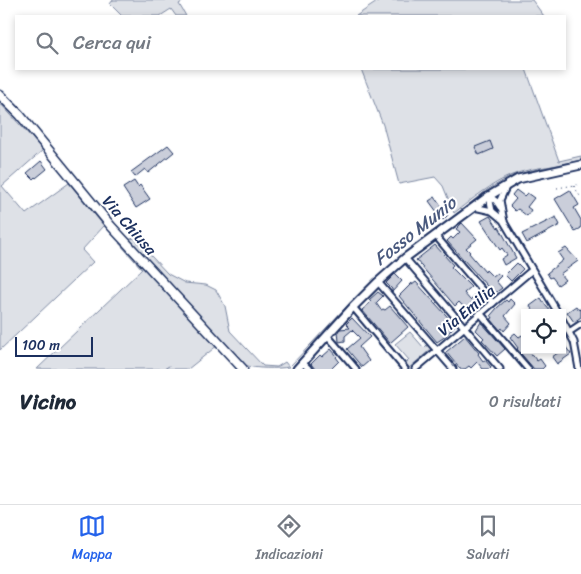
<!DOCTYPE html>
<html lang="it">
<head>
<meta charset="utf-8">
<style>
  :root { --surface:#fff; --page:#f6f6f7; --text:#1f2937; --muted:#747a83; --line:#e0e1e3; --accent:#2563eb }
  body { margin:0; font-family:Sriracha,sans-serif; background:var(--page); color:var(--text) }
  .controls { position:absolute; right:15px; bottom:15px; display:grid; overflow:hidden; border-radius:0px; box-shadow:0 2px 8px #0003 }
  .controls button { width:45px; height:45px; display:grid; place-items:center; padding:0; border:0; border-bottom:1px solid var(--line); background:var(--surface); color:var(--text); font:25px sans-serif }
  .scale { position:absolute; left:15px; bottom:12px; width:78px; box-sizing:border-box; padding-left:5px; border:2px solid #1b2f5e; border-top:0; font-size:14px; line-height:18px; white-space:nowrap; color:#1b2f5e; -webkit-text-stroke:4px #fff; paint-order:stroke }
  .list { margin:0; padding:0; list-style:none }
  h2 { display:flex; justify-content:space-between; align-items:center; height:65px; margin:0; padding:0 20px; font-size:21px }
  h2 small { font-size:16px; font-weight:400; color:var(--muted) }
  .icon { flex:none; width:28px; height:28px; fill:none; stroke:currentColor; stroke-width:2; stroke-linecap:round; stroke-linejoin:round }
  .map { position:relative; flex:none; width:581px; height:369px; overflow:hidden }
  .search { position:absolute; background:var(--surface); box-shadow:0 2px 8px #0003; left:15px; right:15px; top:15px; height:55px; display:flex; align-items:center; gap:12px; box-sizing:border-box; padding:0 18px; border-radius:0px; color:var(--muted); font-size:19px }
  .sheet { height:135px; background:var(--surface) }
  nav { display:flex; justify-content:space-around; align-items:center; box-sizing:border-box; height:70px; border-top:1px solid var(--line); background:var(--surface); font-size:14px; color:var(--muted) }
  nav a { display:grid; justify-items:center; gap:2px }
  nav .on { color:var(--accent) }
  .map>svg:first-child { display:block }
</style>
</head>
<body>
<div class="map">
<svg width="581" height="369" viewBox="0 0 581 369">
  <rect width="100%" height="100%" fill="#fff"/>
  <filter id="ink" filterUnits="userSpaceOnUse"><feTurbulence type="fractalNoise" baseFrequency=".02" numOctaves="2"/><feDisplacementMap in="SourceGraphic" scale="10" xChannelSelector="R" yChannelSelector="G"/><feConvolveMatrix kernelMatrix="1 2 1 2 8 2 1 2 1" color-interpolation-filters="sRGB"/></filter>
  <g filter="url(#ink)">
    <g fill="#dee1e7" stroke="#7c88a2">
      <polygon points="113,0 185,0 179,4 186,16 176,16 171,9 160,16 122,16 110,4"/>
      <polygon points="380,0 532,0 544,16 356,16"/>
      <path d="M361,69H526L559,161L581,156V161C559,167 534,166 512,175C492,183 471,200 454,213L443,186L435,177L399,184L383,125Z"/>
      <polygon points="0,103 43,150 2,186 26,214 69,183 104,226 82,250 93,262 0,350"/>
      <path d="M134,238L168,274L185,283L206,285L216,290L225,306L230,331L263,366L277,367L285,362L289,367C278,369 254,369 245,365C237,359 230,348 223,341L188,369H37L142,269L119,243Z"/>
      <polygon points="410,332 424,348 427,345 431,349 409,368 405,364 409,360 395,344"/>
    </g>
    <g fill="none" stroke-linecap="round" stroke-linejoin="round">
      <g stroke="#77839f" stroke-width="1">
        <polyline points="408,252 487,190 511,176 533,170 581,160"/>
        <path d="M291,365C327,328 360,289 401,257"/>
        <polyline points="164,369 169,366"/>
      </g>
    </g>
    <g fill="#caceda" stroke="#1b2f5e">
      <polygon points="490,141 493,149 479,155 475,147"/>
      <polygon points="168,145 174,152 148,173 145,169 135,177 131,172"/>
      <polygon points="41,161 47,169 36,178 35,177 33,179 27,173"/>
      <polygon points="134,181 138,187 140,185 150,199 136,208 123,188"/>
      <polygon points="516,190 524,196 527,193 534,198 527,207 531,210 527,216 518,209 515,211 510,206 516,199 512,195"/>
      <polygon points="570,190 579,205 574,208 581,220 581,228 575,232 555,199"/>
      <polygon points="435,197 448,215 443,220 429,201"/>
      <polygon points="490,216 498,228 499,227 516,258 504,265 501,259 507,255 502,248 500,250 481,221"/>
      <polygon points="556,217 560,225 527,243 522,234"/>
      <polygon points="462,223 477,239 466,248 470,252 469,253 485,272 486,270 493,277 498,273 501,276 496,281 502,288 494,294 447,241 451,237 453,239 460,232 456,229"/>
      <polygon points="435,245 453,265 451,267 471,287 464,293 470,300 475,295 483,304 471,315 459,302 455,306 416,260"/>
      <polygon points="566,248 578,261 560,274 565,280 558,285 552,277 550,278 547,273 563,260 558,253"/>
      <polygon points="517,263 523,269 511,281 505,275"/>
      <polygon points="395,274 402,281 392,292 392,289 386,283"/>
      <polygon points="416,282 455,325 446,336 437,342 399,296 412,283 412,285"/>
      <polygon points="378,292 383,296 376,303 381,310 383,309 385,310 390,306 408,327 390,343 362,310 371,302 369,300"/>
      <polygon points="541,298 546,306 552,313 534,313 530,306"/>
      <polygon points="510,299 515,304 505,316 511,323 504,331 502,328 500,330 491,319 493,318 491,315 497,308 506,300 508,302"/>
      <polygon points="576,306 579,310 581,308 581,317 574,322 567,312"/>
      <polygon points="352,318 370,337 359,347 369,361 362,367 347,349 360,338 352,330 345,336 345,341 339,342 338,331 340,329 350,328 346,324"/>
      <polygon points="481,322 505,349 497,356 482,340 484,338 476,330"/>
      <polygon points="515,333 519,337 522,335 525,338 525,350 528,350 537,361 540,359 545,366 542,369 534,369 517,349 518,348 510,337"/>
      <polygon points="465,336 479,353 478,354 483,361 485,360 491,367 489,369 483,369 477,362 471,368 469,366 465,369 460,369 446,352"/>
      <polygon points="562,342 571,354 557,364 552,357 562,350"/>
      <polygon points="331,349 337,356 336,357 339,361 331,369 315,369 311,364 320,355 322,357"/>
    </g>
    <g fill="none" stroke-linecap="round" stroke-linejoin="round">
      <g stroke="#1b2f5e" stroke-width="9">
        <g id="street">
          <polyline points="506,187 500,200 504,222 558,313"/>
          <polyline points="474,207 492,211 504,221"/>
          <polyline points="492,211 489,196 496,201 500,207"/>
          <polyline points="435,235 493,303"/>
          <polyline points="405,258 500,369"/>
          <polyline points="378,282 453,369"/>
          <polyline points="353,307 405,369"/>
          <polyline points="480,313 528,369"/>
          <polyline points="562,319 574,342 579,369"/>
          <polyline points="569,332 581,324"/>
          <polyline points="327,335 356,369"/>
          <polyline points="303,363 309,369"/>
          <polyline points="415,369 532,270"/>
        </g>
      </g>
      <g stroke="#1b2f5e" stroke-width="11">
        <polyline id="secondary" points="297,369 353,307 378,282 405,258 489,196 518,179 581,165"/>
      </g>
      <g stroke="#1b2f5e" stroke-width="11">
        <polyline id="primary" points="0,95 20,115 111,226 243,369"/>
      </g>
      <g stroke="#1b2f5e" stroke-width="1" stroke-dasharray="1 4" stroke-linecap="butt">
        <polyline points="574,186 581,198"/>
        <polyline points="557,188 581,184"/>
      </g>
      <use href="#street" stroke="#fff" stroke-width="5"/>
      <use href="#secondary" stroke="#fff" stroke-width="7"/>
      <use href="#primary" stroke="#fff" stroke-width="8"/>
    </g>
  </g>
  <g text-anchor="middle" stroke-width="4" stroke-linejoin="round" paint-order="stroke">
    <g font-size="16" fill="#1b2f5e" stroke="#fff">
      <text transform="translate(130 225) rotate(49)" y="6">Via Chiusa</text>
      <text transform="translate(466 310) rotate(-40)" y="6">Via Emilia</text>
    </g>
    <g font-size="18" font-style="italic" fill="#49597e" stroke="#fff">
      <text transform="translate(415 231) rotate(-38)" y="6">Fosso Munio</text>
    </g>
  </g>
</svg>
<div class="controls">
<button><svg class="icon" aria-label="locate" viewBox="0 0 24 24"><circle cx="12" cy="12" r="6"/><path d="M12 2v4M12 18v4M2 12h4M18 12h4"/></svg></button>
</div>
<div class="scale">100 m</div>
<div class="search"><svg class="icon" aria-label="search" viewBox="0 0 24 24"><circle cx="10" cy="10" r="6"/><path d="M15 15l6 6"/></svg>Cerca qui</div>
</div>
<section class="sheet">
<h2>Vicino<small>0 risultati</small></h2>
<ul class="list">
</ul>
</section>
<nav>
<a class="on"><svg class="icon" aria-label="map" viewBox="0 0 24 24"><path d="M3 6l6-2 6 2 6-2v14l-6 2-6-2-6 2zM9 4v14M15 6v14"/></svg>Mappa</a>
<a><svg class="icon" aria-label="directions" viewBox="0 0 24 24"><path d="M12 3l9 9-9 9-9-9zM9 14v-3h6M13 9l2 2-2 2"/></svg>Indicazioni</a>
<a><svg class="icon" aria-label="saved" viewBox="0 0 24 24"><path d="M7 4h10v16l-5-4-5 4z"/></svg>Salvati</a>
</nav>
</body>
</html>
